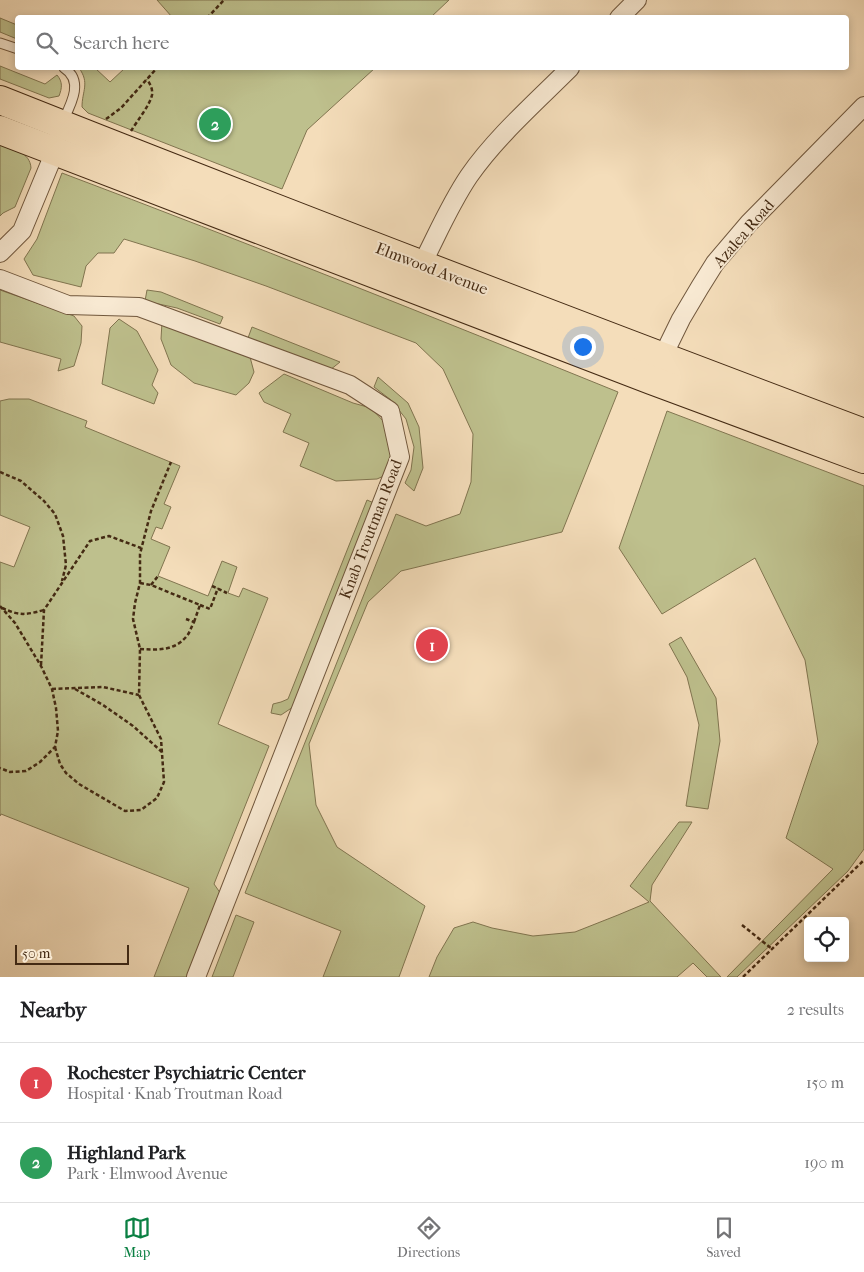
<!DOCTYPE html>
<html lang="en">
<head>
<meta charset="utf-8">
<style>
  :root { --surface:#fff; --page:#f2f2f2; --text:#202124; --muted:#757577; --line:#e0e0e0; --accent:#0b8043 }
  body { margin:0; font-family:"IM FELL French Canon",serif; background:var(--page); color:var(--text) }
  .controls { position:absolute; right:15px; bottom:15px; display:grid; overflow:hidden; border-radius:5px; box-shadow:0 2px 8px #0003 }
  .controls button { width:45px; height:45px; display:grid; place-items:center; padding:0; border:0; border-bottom:1px solid var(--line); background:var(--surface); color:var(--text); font:25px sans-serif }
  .scale { position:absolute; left:15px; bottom:12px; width:114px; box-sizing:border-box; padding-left:5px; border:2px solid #442a13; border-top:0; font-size:14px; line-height:18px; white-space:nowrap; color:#442a13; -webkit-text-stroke:4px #f8e9d2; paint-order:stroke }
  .you { position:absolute; left:582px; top:346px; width:18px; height:18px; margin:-12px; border:4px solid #fff; border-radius:50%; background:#1a73e8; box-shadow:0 0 0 8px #1a73e833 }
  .badge { display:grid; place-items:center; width:32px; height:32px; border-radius:50%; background:var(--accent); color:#fff; font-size:16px; font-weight:700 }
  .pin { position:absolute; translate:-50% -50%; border:2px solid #fff; box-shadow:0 1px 5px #0006 }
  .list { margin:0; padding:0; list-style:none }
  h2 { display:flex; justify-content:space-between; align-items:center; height:65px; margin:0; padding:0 20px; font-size:21px }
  h2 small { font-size:16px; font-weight:400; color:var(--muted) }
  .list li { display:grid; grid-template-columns:32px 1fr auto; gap:15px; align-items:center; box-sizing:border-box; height:80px; padding:0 20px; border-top:1px solid var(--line) }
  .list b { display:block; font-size:19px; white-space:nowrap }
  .list p { margin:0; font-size:16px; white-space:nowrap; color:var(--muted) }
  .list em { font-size:16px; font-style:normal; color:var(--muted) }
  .icon { flex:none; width:28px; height:28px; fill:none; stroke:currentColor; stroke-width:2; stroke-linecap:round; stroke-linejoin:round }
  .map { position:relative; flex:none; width:864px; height:977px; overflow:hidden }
  .search { position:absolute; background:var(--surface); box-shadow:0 2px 8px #0003; left:15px; right:15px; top:15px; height:55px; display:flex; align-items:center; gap:12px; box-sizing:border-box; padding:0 18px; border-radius:5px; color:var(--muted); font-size:19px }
  .sheet { height:225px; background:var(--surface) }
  nav { display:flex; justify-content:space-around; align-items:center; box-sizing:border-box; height:70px; border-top:1px solid var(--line); background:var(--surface); font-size:14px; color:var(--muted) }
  nav a { display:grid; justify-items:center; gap:2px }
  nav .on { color:var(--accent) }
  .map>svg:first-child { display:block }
</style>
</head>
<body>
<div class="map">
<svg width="864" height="977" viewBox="0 0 864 977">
  <rect width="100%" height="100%" fill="#f4ddba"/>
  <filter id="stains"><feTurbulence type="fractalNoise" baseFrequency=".004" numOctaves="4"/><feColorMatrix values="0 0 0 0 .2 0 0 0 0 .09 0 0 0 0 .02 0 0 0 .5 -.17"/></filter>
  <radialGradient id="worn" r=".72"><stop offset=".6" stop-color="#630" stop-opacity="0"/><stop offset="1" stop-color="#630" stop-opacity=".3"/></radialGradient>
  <g fill="#bec08d" stroke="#817550">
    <polygon points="157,0 449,0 430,18 172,17"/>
    <polygon points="0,18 17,25 17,39 0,32"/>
    <path d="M0,66L45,84L57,75C63,82 62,88 59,96L49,98L0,79Z"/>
    <path d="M79,68H95L110,82L125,68H375L307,130L282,189L88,113L82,107C82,91 90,83 79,68Z"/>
    <path d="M0,144C13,149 30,152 31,168L15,207L3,213L0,216Z"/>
    <path d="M62,173C248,243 433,317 618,392L562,532L401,571L368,602L309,744L316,805L337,847L425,906L399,977H323L341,931L245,893L396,514L426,526L460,514L471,482L473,434L443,369L416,343L266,286L195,261L124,239L114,253H98L86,266L81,287L33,275L24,259L37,239Z"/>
    <polygon points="0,290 74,316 82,326 81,343 74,366 58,371 61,359 0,342"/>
    <polygon points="147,290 161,292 223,317 220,324 177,308 145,301"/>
    <polygon points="119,319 137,331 158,370 152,385 158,393 154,404 102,384 110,328"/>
    <polygon points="162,322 250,357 254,372 249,383 236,395 194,383 171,365 161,339"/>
    <polygon points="252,327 340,362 330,370 248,338"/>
    <polygon points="284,374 353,403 371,408 385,423 392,450 386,475 377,479 336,481 300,466 309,443 283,432 291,414 264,402 259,393"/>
    <polygon points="378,377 408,403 419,427 423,468 414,491 405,483 411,470 414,447 406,419 391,400 374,387"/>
    <polygon points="9,399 29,399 87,421 85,427 180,466 164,504 171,507 162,529 156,527 151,539 170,547 158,576 208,596 222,561 237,567 228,593 239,597 243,588 268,598 218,724 269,746 214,884 221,894 188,977 154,977 189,888 1,814 0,816 0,562 14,567 30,527 0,515 0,401"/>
    <polygon points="667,411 864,486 864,849 848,871 737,977 727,977 833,869 786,838 818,742 805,660 755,558 662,614 619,548"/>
    <polygon points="367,500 374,503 293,707 281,715 271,713 273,704 281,702 288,699"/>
    <polygon points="681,637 716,698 720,741 708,809 686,806 699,725 687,677 669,644"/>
    <polygon points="679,822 692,822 652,885 650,901 721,977 707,977 693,963 677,977 429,977 437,957 454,928 473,922 492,928 533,936 575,932 618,915 649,902 630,886"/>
    <polygon points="236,915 254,922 233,977 212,977"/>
  </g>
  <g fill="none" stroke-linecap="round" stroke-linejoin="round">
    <g stroke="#70573d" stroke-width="11">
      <g id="service">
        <polyline points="0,43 18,49"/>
        <path d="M62,123C70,106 85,81 64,68"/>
      </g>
    </g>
    <g stroke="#70573d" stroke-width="20">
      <g id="minor">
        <polyline points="619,18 637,0"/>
        <polyline points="0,253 22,231 51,161 52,151 56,141"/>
        <path d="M422,264C437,235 450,204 469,176C496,137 536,102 570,68"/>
        <polyline points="0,279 68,305 139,307 350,385 390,411 400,457 196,977"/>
        <polyline points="658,366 681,319 700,287 715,263 749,223 864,106"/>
      </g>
    </g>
    <g stroke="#442a13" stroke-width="30">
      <g id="primary">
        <path d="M0,100C287,214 575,324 864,433"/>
        <polyline points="0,130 651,380 864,459"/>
      </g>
    </g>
    <g stroke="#442a13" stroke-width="2.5" stroke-dasharray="4 2.5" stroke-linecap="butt">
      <polyline points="207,18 224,0"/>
      <polyline points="106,119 121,108 157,68"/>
      <path d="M131,131C137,121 150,105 152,95C153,89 150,84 147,79"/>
      <polyline points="0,472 21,481 44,501 55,514 63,536 66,565 62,581"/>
      <polyline points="140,583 151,585 200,605 194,622"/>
      <polyline points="151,585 158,576"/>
      <polyline points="212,586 227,593"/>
      <polyline points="200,605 210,609 218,588"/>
      <polyline points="0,606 15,623 41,666 52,689 56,708 58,731 55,747 40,762 26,771 10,772 0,768"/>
      <path d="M2,608C20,616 25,615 44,610"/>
      <path d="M140,649C157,650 174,651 186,637C190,633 191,627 194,622L186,619"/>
      <polyline points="41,665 44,610 90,541 109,536 141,548"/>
      <polyline points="52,689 103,687 139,695"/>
      <polyline points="75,689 103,705 133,726 162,752"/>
      <polyline points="55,747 60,764 66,773 79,784 125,811 141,810 157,798 164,782 161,739 139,695 140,649 133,619 135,603 140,583 140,554 151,511 171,462"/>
      <polyline points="742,925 772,949"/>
      <polyline points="743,977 864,860"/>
    </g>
    <use href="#service" stroke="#f8e9d2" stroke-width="9"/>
    <use href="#minor" stroke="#f8e9d2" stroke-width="18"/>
    <use href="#primary" stroke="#f4ddba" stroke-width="28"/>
  </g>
  <g text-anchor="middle" stroke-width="4" stroke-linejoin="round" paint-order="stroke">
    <g font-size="16" fill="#442a13" stroke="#f8e9d2">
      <text transform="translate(743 233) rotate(-49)" y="6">Azalea Road</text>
      <text transform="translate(432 268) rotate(21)" y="6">Elmwood Avenue</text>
      <text transform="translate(370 529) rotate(-69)" y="6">Knab Troutman Road</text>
    </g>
  </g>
  <rect width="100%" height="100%" filter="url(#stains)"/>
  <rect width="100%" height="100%" fill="url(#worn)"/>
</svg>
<div class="controls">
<button><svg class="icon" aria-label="locate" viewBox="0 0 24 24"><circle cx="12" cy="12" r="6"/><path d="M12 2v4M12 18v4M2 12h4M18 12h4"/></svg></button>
</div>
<div class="scale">50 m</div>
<div class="you"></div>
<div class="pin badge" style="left:432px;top:645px;background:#e0444e">1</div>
<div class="pin badge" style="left:215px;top:124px;background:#2e9e5b">2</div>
<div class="search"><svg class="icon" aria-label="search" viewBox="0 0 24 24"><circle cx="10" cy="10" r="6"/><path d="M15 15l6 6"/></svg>Search here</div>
</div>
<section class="sheet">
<h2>Nearby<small>2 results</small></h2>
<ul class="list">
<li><span class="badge" style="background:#e0444e">1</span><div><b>Rochester Psychiatric Center</b><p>Hospital · Knab Troutman Road</p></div><em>150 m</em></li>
<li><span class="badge" style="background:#2e9e5b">2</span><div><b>Highland Park</b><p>Park · Elmwood Avenue</p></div><em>190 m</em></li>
</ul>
</section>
<nav>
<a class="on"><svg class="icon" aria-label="map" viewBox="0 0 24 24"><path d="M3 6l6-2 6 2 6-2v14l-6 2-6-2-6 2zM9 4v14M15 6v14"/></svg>Map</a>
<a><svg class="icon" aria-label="directions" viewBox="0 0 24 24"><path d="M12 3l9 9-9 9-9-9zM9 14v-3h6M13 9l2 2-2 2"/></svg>Directions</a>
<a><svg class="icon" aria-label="saved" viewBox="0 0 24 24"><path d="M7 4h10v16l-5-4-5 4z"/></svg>Saved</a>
</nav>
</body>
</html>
